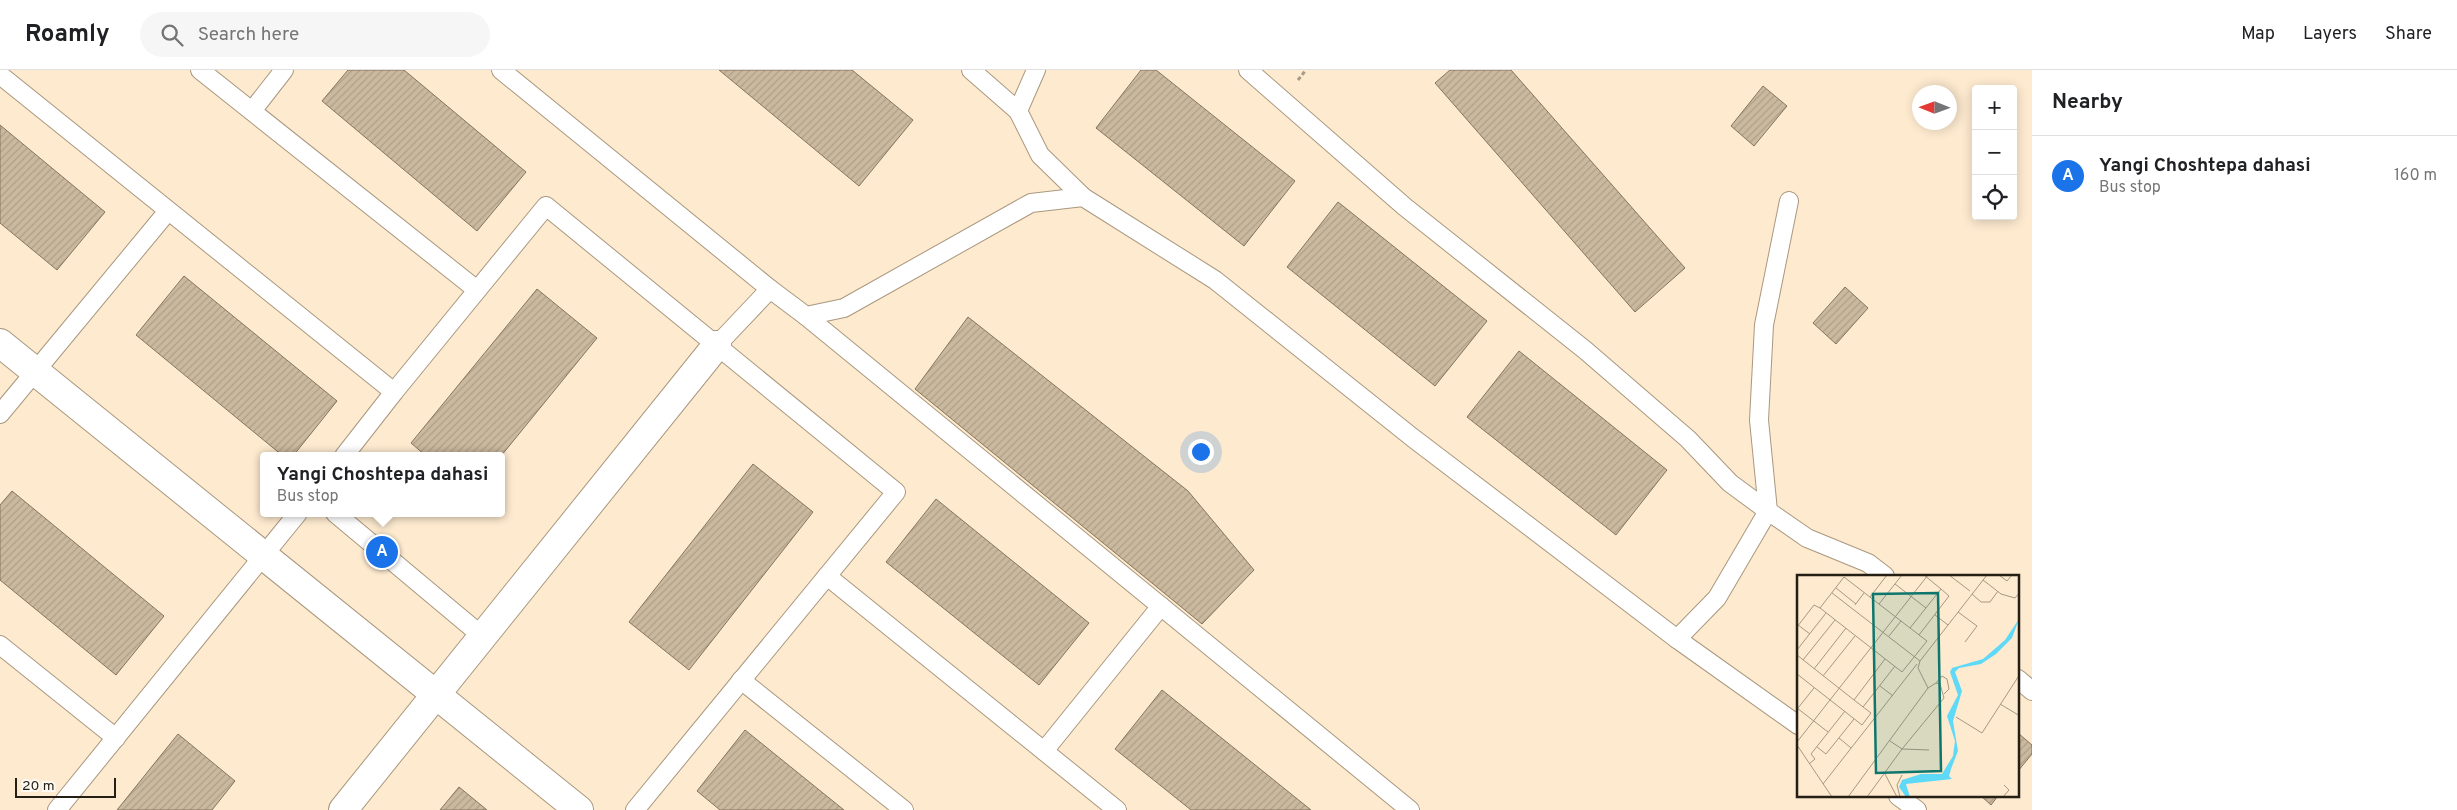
<!DOCTYPE html>
<html lang="en">
<head>
<meta charset="utf-8">
<style>
  :root { --surface:#fff; --page:#f6f6f6; --text:#202124; --muted:#757577; --line:#e0e0e0; --accent:#1a73e8 }
  body { margin:0; font-family:Overpass,sans-serif; background:var(--page); color:var(--text) }
  .controls { position:absolute; right:15px; top:15px; display:grid; overflow:hidden; border-radius:5px; box-shadow:0 2px 12px #0003 }
  .controls button { width:45px; height:45px; display:grid; place-items:center; padding:0; border:0; border-bottom:1px solid var(--line); background:var(--surface); color:var(--text); font:25px sans-serif }
  .compass { position:absolute; left:1912px; top:15px; width:45px; height:45px; border-radius:50%; background:var(--surface); box-shadow:0 2px 12px #0003; rotate:271deg }
  .scale { position:absolute; left:15px; bottom:12px; width:101px; box-sizing:border-box; padding-left:5px; border:2px solid #241e14; border-top:0; font-size:14px; line-height:18px; white-space:nowrap; color:#241e14; -webkit-text-stroke:4px #fdfaf4; paint-order:stroke }
  .you { position:absolute; left:1200px; top:381px; width:18px; height:18px; margin:-12px; border:4px solid #fff; border-radius:50%; background:#1a73e8; box-shadow:0 0 0 8px #1a73e833 }
  .badge { display:grid; place-items:center; width:32px; height:32px; border-radius:50%; background:var(--accent); color:#fff; font-size:16px; font-weight:700 }
  .pin { position:absolute; translate:-50% -50%; border:2px solid #fff; box-shadow:0 1px 5px #0006 }
  .popup { position:absolute; left:260px; top:382px; width:245px; height:65px; box-sizing:border-box; display:grid; place-content:center; border-radius:5px; background:var(--surface); filter:drop-shadow(0 1px 4px #0005); font-size:16px; white-space:nowrap; color:var(--muted) }
  .popup b { font-size:19px; color:var(--text) }
  .popup::after { content:''; position:absolute; left:50%; top:100%; margin-left:-10px; border:10px solid transparent; border-top-color:var(--surface) }
  .list { margin:0; padding:0; list-style:none }
  h2 { display:flex; justify-content:space-between; align-items:center; height:65px; margin:0; padding:0 20px; font-size:21px }
  h2 small { font-size:16px; font-weight:400; color:var(--muted) }
  .list li { display:grid; grid-template-columns:32px 1fr auto; gap:15px; align-items:center; box-sizing:border-box; height:80px; padding:0 20px; border-top:1px solid var(--line) }
  .list b { display:block; font-size:19px; white-space:nowrap }
  .list p { margin:0; font-size:16px; white-space:nowrap; color:var(--muted) }
  .list em { font-size:16px; font-style:normal; color:var(--muted) }
  .icon { flex:none; width:28px; height:28px; fill:none; stroke:currentColor; stroke-width:2; stroke-linecap:round; stroke-linejoin:round }
  .map { position:relative; flex:none; width:2032px; height:740px; overflow:hidden }
  header { display:flex; align-items:center; gap:30px; box-sizing:border-box; height:70px; padding:0 25px; background:var(--surface); border-bottom:1px solid var(--line) }
  header strong { font-size:24px }
  nav { display:flex; gap:28px; margin-inline-start:auto; font-size:18px }
  .search { width:350px; height:45px; background:var(--page); display:flex; align-items:center; gap:12px; box-sizing:border-box; padding:0 18px; border-radius:28px; color:var(--muted); font-size:19px }
  main { display:flex }
  aside { flex:1; background:var(--surface) }
  .map>svg:first-child { display:block }
</style>
</head>
<body>
<header>
<strong>Roamly</strong>
<div class="search"><svg class="icon" aria-label="search" viewBox="0 0 24 24"><circle cx="10" cy="10" r="6"/><path d="M15 15l6 6"/></svg>Search here</div>
<nav><a>Map</a><a>Layers</a><a>Share</a></nav>
</header>
<main>
<div class="map">
<svg width="2032" height="740" viewBox="0 0 2032 740">
  <defs>
    <pattern id="building-hatch" width="6" height="6" patternUnits="userSpaceOnUse" patternTransform="scale(1.25)"><rect width="6" height="6" fill="#cbb99f"/><path d="M-1 1l2-2M0 6l6-6M5 7l2-2" fill="none" stroke="#ae9f88"/></pattern>
  </defs>
  <rect width="100%" height="100%" fill="#fdeacf"/>
  <g fill="url(#building-hatch)" stroke="#85755d">
    <polygon points="348,0 404,0 526,102 477,161 322,31"/>
    <polygon points="719,0 852,0 913,50 859,116"/>
    <polygon points="1141,0 1156,0 1295,111 1244,176 1096,58"/>
    <polygon points="1450,0 1511,0 1685,198 1635,242 1435,13"/>
    <polygon points="1763,16 1787,36 1754,76 1731,56"/>
    <polygon points="0,55 105,142 57,200 0,153"/>
    <polygon points="1338,132 1487,251 1435,316 1287,197"/>
    <polygon points="184,206 337,331 293,386 283,386 136,265"/>
    <polygon points="1845,217 1868,238 1836,274 1813,253"/>
    <polygon points="537,219 597,268 501,386 426,386 411,373"/>
    <polygon points="968,247 1188,421 1254,500 1202,554 915,319"/>
    <polygon points="1519,281 1667,400 1616,465 1467,347"/>
    <polygon points="753,394 813,442 689,600 629,552"/>
    <polygon points="12,421 164,546 116,605 0,510 0,435"/>
    <polygon points="936,429 1089,553 1039,615 886,492"/>
    <polygon points="1162,620 1311,740 1191,740 1115,679"/>
    <polygon points="745,660 844,740 720,740 697,721"/>
    <polygon points="2018,663 2032,675 2032,684 2018,701"/>
    <polygon points="178,664 235,711 212,740 117,740"/>
    <polygon points="459,717 487,740 440,740"/>
    <polygon points="1981,726 1998,726 1991,735"/>
  </g>
  <g fill="none" stroke-linecap="round" stroke-linejoin="round">
    <g stroke="#a9987f" stroke-width="20">
      <g id="lane">
        <polyline points="200,0 477,220"/>
        <polyline points="501,0 770,219 717,275"/>
        <polyline points="971,0 1018,41"/>
        <polyline points="1036,0 1018,41 1040,85 1083,127"/>
        <polyline points="1248,0 1405,137 1585,280 1688,369 1730,413 1768,441 1717,528 1677,569"/>
        <polyline points="0,5 394,322 546,136 896,422 635,740"/>
        <polyline points="252,41 284,0"/>
        <polyline points="1789,131 1764,255 1759,350 1768,441 1807,468 1868,493 1885,506"/>
        <polyline points="770,219 806,246 844,238 1031,133 1083,127 1215,210 1413,368 1677,569 1798,655"/>
        <polyline points="806,246 1410,740"/>
        <polyline points="0,344 168,141"/>
        <polyline points="344,386 394,322"/>
        <polyline points="335,443 482,566"/>
        <polyline points="827,506 1117,740"/>
        <polyline points="0,575 116,668"/>
        <polyline points="2018,609 2032,621"/>
        <polyline points="741,610 904,740"/>
        <polyline points="1044,681 1161,536"/>
        <polyline points="1898,726 1917,740"/>
        <polyline points="57,740 298,443"/>
      </g>
    </g>
    <g stroke="#a9987f" stroke-width="30">
      <g id="street">
        <polyline points="0,273 579,740"/>
        <polyline points="343,740 717,275"/>
      </g>
    </g>
    <polyline stroke="#a99b87" stroke-width="3" stroke-dasharray="4 2.5" stroke-linecap="butt" points="1298,10 1306,0"/>
    <use href="#lane" stroke="#fff" stroke-width="18"/>
    <use href="#street" stroke="#fff" stroke-width="28"/>
  </g>
  <g transform="translate(1797 505)">
    <rect width="222" height="222" fill="#fdeacf"/>
    <path d="M222,44L215,63L199,79L184,89L162,93L158,97L165,116L156,146L161,176L154,194L152,201L155,204L109,209L113,222H109L102,212L105,205L124,199H145L156,181L158,166L150,141L161,120L153,97L155,93L186,84L208,65Z" fill="#5fd9f8"/>
    <path fill="none" stroke="#a69884" stroke-width="1" d="M152,0L173,16M202,0L210,6L215,0M186,5L204,19L218,23L223,17M98,9L129,33M39,13L59,29M35,18L123,86L190,0M175,19L184,27H193L201,16M73,22L90,0M82,29L105,0M58,30L67,18M23,33L105,97L130,66L113,53L144,14L127,0M161,37L180,51L168,67M138,40L151,50M1,50L13,59M0,52L17,30L23,33L47,2L113,53M122,60L152,21L144,14M92,61L104,46M0,75L29,38M0,80L57,125L88,84M6,85L38,45M17,94L49,53M0,99L65,150L74,138L57,125M26,101L58,61M139,108L145,101L150,104L152,114L147,119M83,111L96,121M203,129L223,141M66,132L98,91M0,133L31,157M1,133L17,113M159,142L185,158L223,99M42,163L54,173M93,166L105,174L147,123L143,109L139,108L131,113M0,167L131,0M0,170L35,222M20,172L29,179L57,144M12,189L18,184L14,179L48,136M88,199L100,222M26,209L120,89M51,222L131,113L121,93L123,86M70,222L105,174L132,175M103,222L100,210L105,200M206,222L212,215L207,210"/>
    <path fill="#0f766e" fill-opacity="0.15" stroke="#0f766e" stroke-width="2.5" d="M141,18L144,196L79,198L76,19Z"/>
    <rect width="222" height="222" fill="none" stroke="#241e14" stroke-width="2.5"/>
  </g>
</svg>
<div class="controls">
<button>+</button>
<button>−</button>
<button><svg class="icon" aria-label="locate" viewBox="0 0 24 24"><circle cx="12" cy="12" r="6"/><path d="M12 2v4M12 18v4M2 12h4M18 12h4"/></svg></button>
</div>
<svg class="compass" viewBox="-18 -18 36 36"><path d="M0-13l5 13h-10z" fill="#e53935"/><path d="M0 13l5-13h-10z" fill="#757577"/></svg>
<div class="scale">20 m</div>
<div class="you"></div>
<div class="pin badge" style="left:382px;top:482px">A</div>
<div class="popup"><b>Yangi Choshtepa dahasi</b>Bus stop</div>
</div>
<aside>
<h2>Nearby<small></small></h2>
<ul class="list">
<li><span class="badge">A</span><div><b>Yangi Choshtepa dahasi</b><p>Bus stop</p></div><em>160 m</em></li>
</ul>
</aside>
</main>
</body>
</html>
